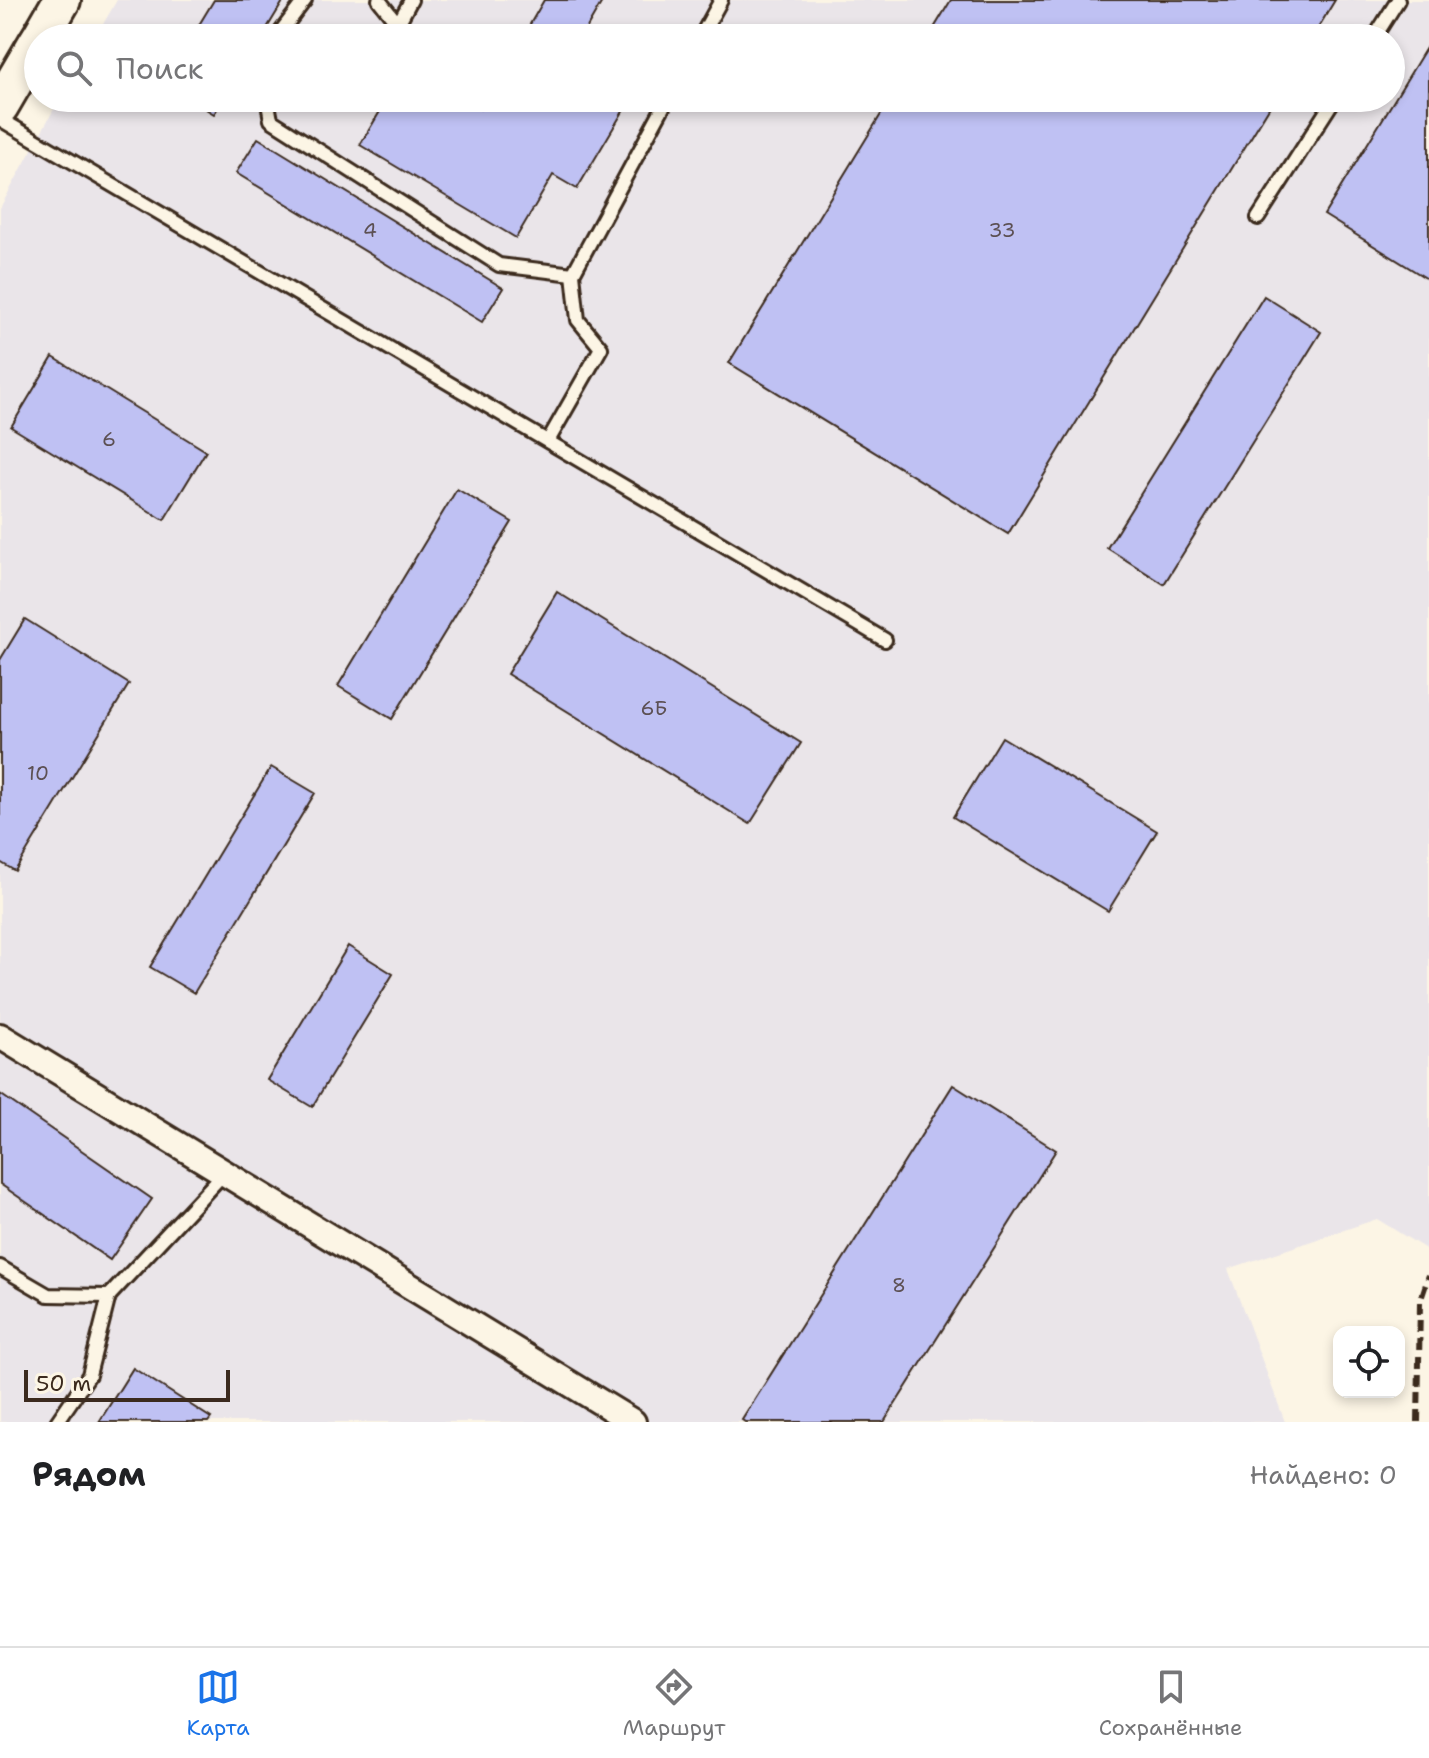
<!DOCTYPE html>
<html lang="ru">
<head>
<meta charset="utf-8">
<style>
  :root { --surface:#fff; --page:#f6f6f6; --text:#202124; --muted:#757577; --line:#e0e0e0; --accent:#1a73e8 }
  body { margin:0; font-family:"Shantell Sans",sans-serif; background:var(--page); color:var(--text) }
  .controls { position:absolute; right:24px; bottom:24px; display:grid; overflow:hidden; border-radius:16px; box-shadow:0 4px 12px #0003 }
  .controls button { width:72px; height:72px; display:grid; place-items:center; padding:0; border:0; border-bottom:2px solid var(--line); background:var(--surface); color:var(--text); font:40px sans-serif }
  .scale { position:absolute; left:24px; bottom:20px; width:206px; box-sizing:border-box; padding-left:8px; border:4px solid #3b2a1e; border-top:0; font-size:22px; line-height:28px; white-space:nowrap; color:#3b2a1e; -webkit-text-stroke:6px #fcf5e5; paint-order:stroke }
  .list { margin:0; padding:0; list-style:none }
  h2 { display:flex; justify-content:space-between; align-items:center; height:104px; margin:0; padding:0 32px; font-size:34px }
  h2 small { font-size:26px; font-weight:400; color:var(--muted) }
  .icon { flex:none; width:44px; height:44px; fill:none; stroke:currentColor; stroke-width:2; stroke-linecap:round; stroke-linejoin:round }
  .map { position:relative; flex:none; width:1429px; height:1422px; overflow:hidden }
  .search { position:absolute; background:var(--surface); box-shadow:0 4px 12px #0003; left:24px; right:24px; top:24px; height:88px; display:flex; align-items:center; gap:20px; box-sizing:border-box; padding:0 28px; border-radius:44px; color:var(--muted); font-size:30px }
  .sheet { height:224px; background:var(--surface) }
  nav { display:flex; justify-content:space-around; align-items:center; box-sizing:border-box; height:112px; border-top:2px solid var(--line); background:var(--surface); font-size:22px; color:var(--muted) }
  nav a { display:grid; justify-items:center; gap:4px }
  nav .on { color:var(--accent) }
  .map>svg:first-child { display:block }
</style>
</head>
<body>
<div class="map">
<svg width="1429" height="1422" viewBox="0 0 1429 1422">
  <rect width="100%" height="100%" fill="#fcf5e5"/>
  <filter id="ink" filterUnits="userSpaceOnUse"><feTurbulence type="fractalNoise" baseFrequency=".0125" numOctaves="2"/><feDisplacementMap in="SourceGraphic" scale="16" xChannelSelector="R" yChannelSelector="G"/><feConvolveMatrix kernelMatrix="1 2 1 2 8 2 1 2 1" color-interpolation-filters="sRGB"/></filter>
  <g filter="url(#ink)">
    <polygon fill="#eae5e9" points="117,0 1429,0 1429,1251 1377,1219 1228,1269 1285,1422 0,1422 0,208 60,98 1391,98 1391,38 95,38"/>
    <g fill="#bfc1f3" stroke="#3b2a1e" stroke-width="2">
      <polygon points="214,0 284,0 261,38 191,38"/>
      <polygon points="544,0 603,0 581,38 522,38"/>
      <polygon points="951,0 1335,0 1312,38 928,38"/>
      <polygon points="1429,43 1429,280 1324,215"/>
      <polygon points="188,98 224,98 214,114"/>
      <polygon points="388,98 462,98 480,109 486,98 631,98 577,189 553,175 516,238 360,145"/>
      <polygon points="891,98 1275,98 1008,534 729,363"/>
      <polygon points="258,138 503,288 482,322 236,173"/>
      <polygon points="1264,296 1321,332 1164,584 1107,548"/>
      <polygon points="53,357 206,451 164,520 11,427"/>
      <polygon points="457,489 512,522 392,719 338,686"/>
      <polygon points="557,592 801,743 750,824 507,674"/>
      <polygon points="25,619 129,684 15,871 0,862 0,660"/>
      <polygon points="1002,737 1157,831 1108,911 953,817"/>
      <polygon points="271,767 315,793 194,993 150,967"/>
      <polygon points="348,946 393,974 312,1107 267,1080"/>
      <polygon points="953,1085 1056,1150 884,1422 745,1422 742,1420"/>
      <polygon points="0,1094 152,1199 110,1260 0,1184"/>
      <polygon points="133,1368 211,1418 208,1422 99,1422"/>
    </g>
    <g fill="none" stroke-linecap="round" stroke-linejoin="round">
      <g stroke="#3b2a1e" stroke-width="18">
        <g id="service">
          <polyline points="379,0 398,24 411,0"/>
          <polyline points="276,38 305,0"/>
          <polyline points="700,38 721,0"/>
          <polyline points="1374,38 1398,0"/>
          <polyline points="267,98 271,120 499,265 573,274"/>
          <polyline points="0,119 885,640"/>
          <polyline points="1258,218 1335,98"/>
          <polyline points="548,441 601,348 578,320 573,274 668,98"/>
          <polyline points="0,1267 48,1295 109,1296 224,1173"/>
          <polyline points="57,1422 89,1375 109,1296"/>
        </g>
      </g>
      <g stroke="#3b2a1e" stroke-width="30">
        <polyline id="minor" points="0,1036 633,1422"/>
      </g>
      <g stroke="#3b2a1e" stroke-width="42">
        <g id="primary">
          <polyline points="40,38 62,0"/>
          <polyline points="0,106 38,41"/>
        </g>
      </g>
      <use href="#service" stroke="#fcf5e5" stroke-width="12"/>
      <use href="#minor" stroke="#fcf5e5" stroke-width="24"/>
      <use href="#primary" stroke="#fcf5e5" stroke-width="36"/>
      <polyline stroke="#3b2a1e" stroke-width="6" stroke-dasharray="12 6" stroke-linecap="butt" points="1418,1422 1420,1302 1429,1275"/>
    </g>
  </g>
  <g text-anchor="middle" stroke-width="6" stroke-linejoin="round" paint-order="stroke">
    <g font-size="20" fill="#5c5053">
      <text x="370" y="237">4</text>
      <text x="1002" y="237">33</text>
      <text x="109" y="446">6</text>
      <text x="654" y="715">6Б</text>
      <text x="38" y="780">10</text>
      <text x="899" y="1292">8</text>
    </g>
  </g>
</svg>
<div class="controls">
<button><svg class="icon" aria-label="locate" viewBox="0 0 24 24"><circle cx="12" cy="12" r="6"/><path d="M12 2v4M12 18v4M2 12h4M18 12h4"/></svg></button>
</div>
<div class="scale">50 m</div>
<div class="search"><svg class="icon" aria-label="search" viewBox="0 0 24 24"><circle cx="10" cy="10" r="6"/><path d="M15 15l6 6"/></svg>Поиск</div>
</div>
<section class="sheet">
<h2>Рядом<small>Найдено: 0</small></h2>
<ul class="list">
</ul>
</section>
<nav>
<a class="on"><svg class="icon" aria-label="map" viewBox="0 0 24 24"><path d="M3 6l6-2 6 2 6-2v14l-6 2-6-2-6 2zM9 4v14M15 6v14"/></svg>Карта</a>
<a><svg class="icon" aria-label="directions" viewBox="0 0 24 24"><path d="M12 3l9 9-9 9-9-9zM9 14v-3h6M13 9l2 2-2 2"/></svg>Маршрут</a>
<a><svg class="icon" aria-label="saved" viewBox="0 0 24 24"><path d="M7 4h10v16l-5-4-5 4z"/></svg>Сохранённые</a>
</nav>
</body>
</html>
